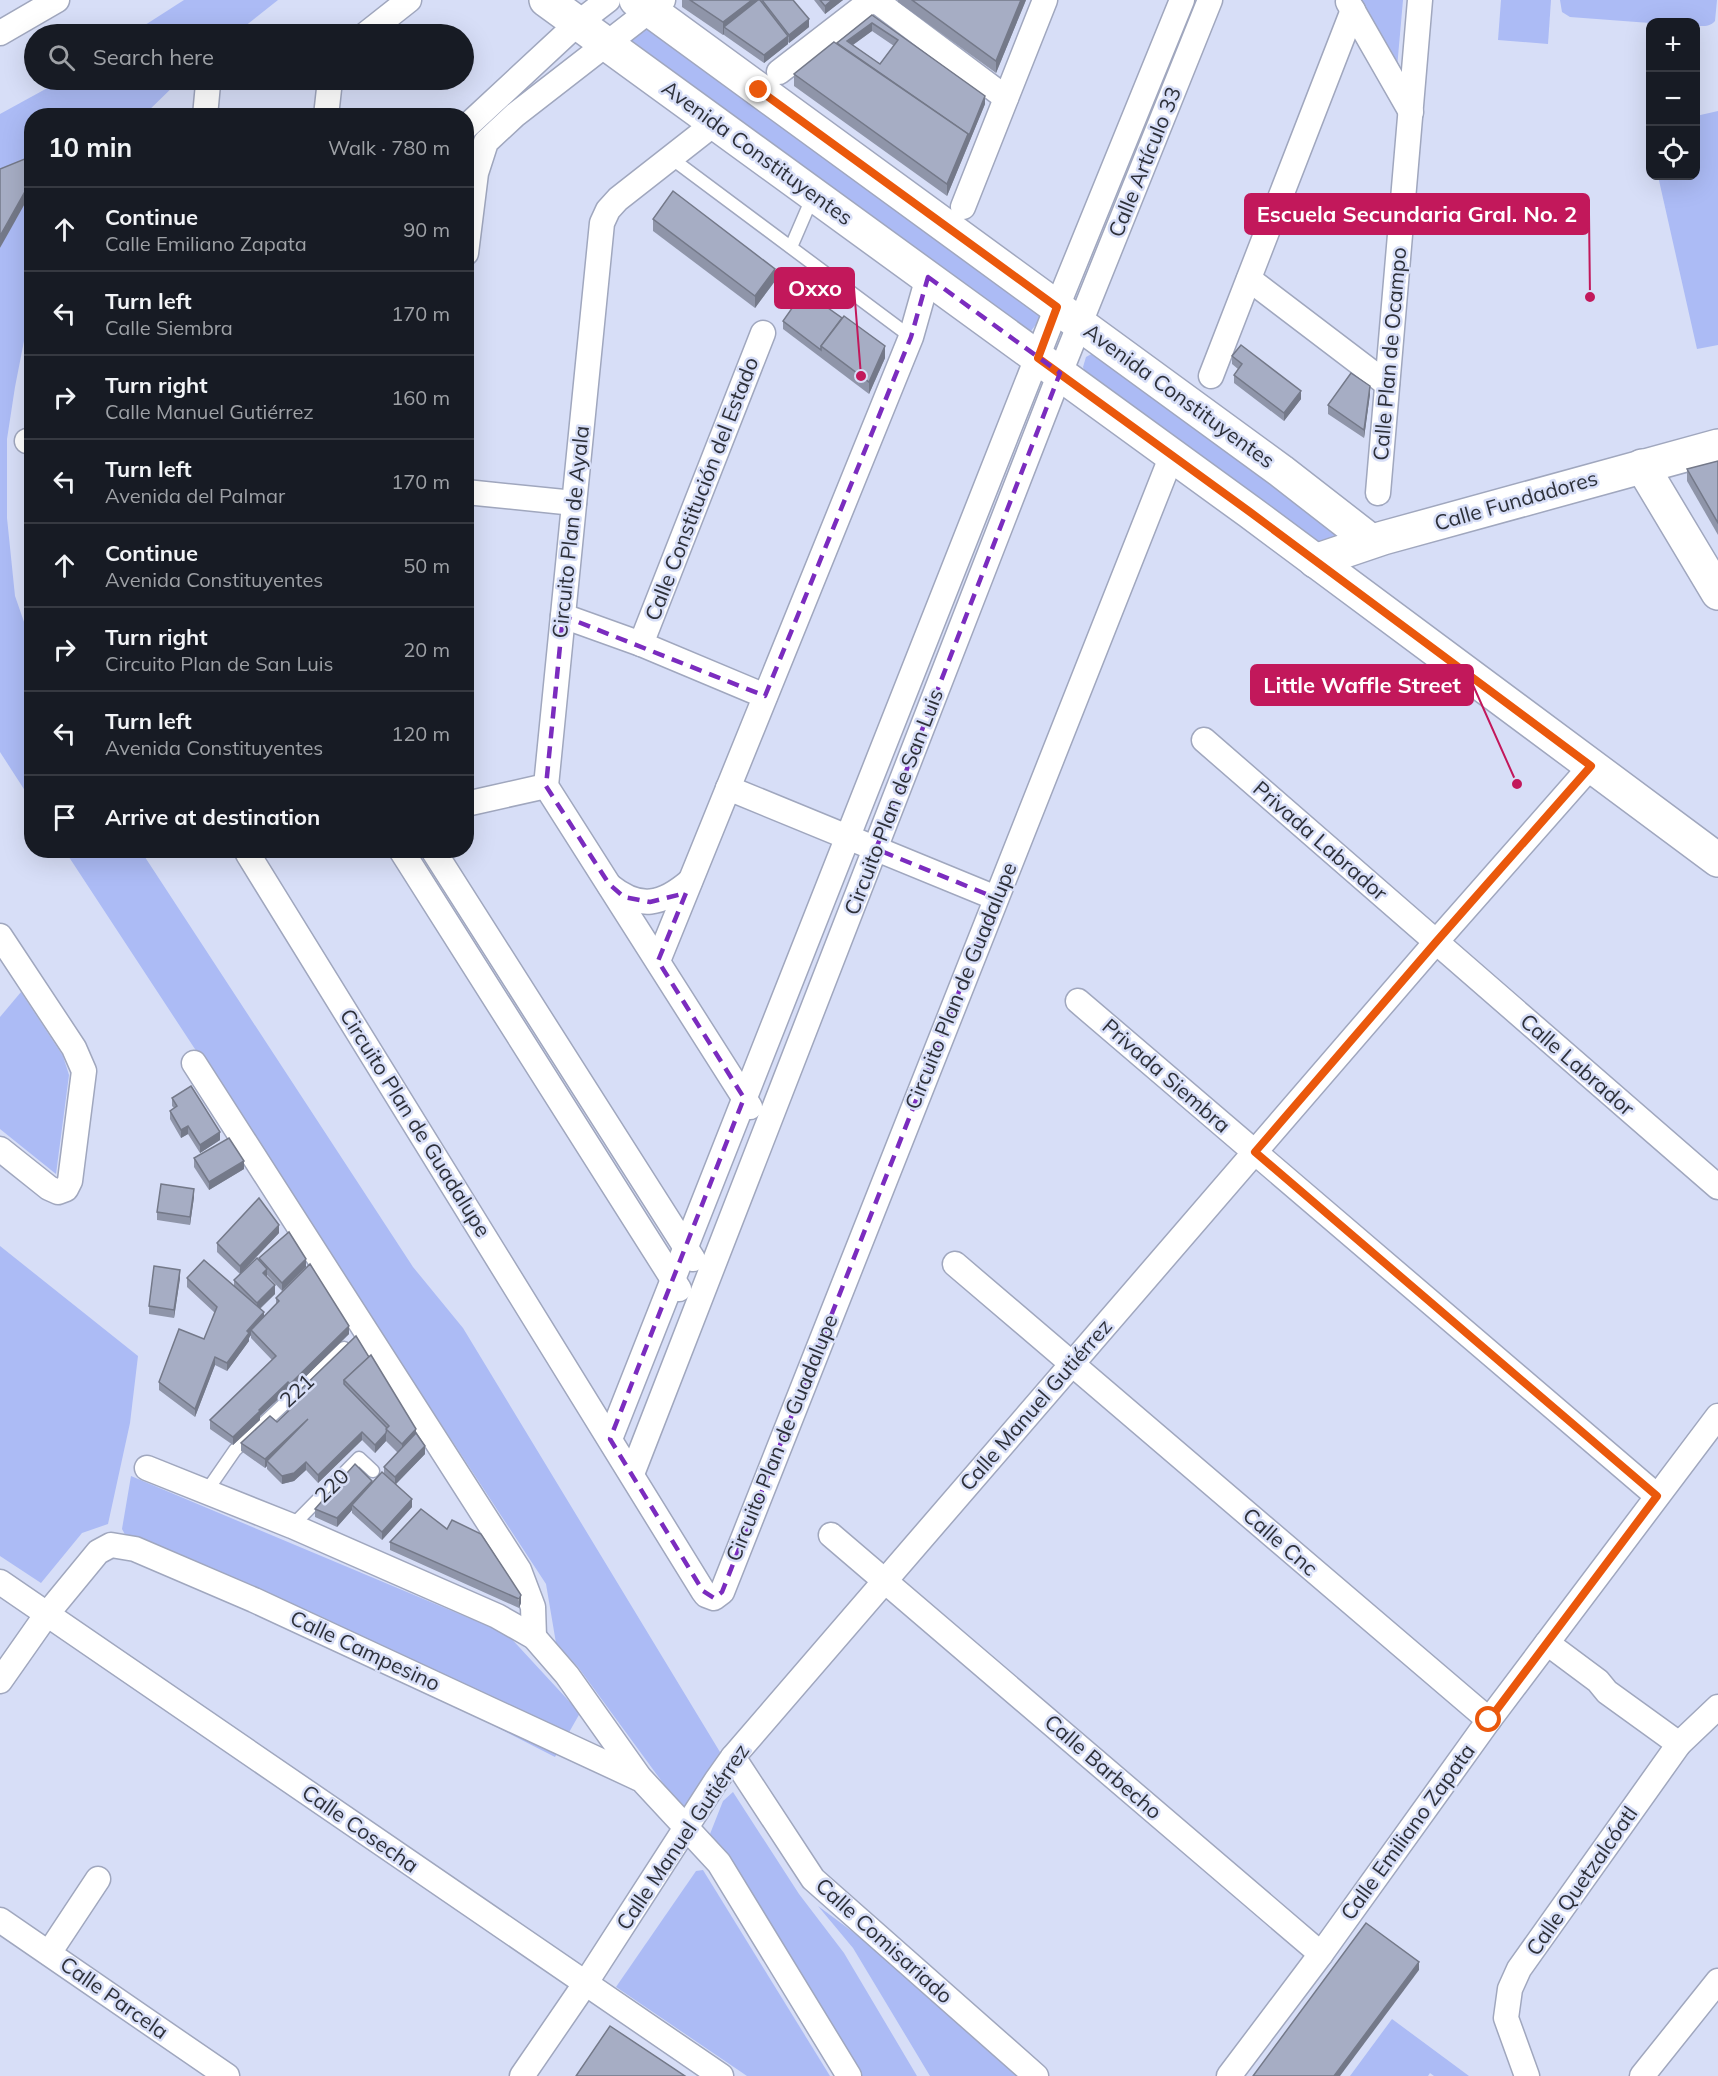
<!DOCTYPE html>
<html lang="en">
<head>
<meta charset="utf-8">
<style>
  :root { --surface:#171b24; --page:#20242c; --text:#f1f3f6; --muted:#9ea1a6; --line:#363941 }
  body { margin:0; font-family:Mulish,sans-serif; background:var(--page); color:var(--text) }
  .controls { position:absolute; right:18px; top:18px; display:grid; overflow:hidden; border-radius:12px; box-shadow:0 6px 24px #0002 }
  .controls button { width:54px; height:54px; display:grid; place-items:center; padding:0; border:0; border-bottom:2px solid var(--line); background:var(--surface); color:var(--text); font:30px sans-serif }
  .stop { position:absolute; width:18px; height:18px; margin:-14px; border:4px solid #ea580c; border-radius:50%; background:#fff }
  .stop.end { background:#ea580c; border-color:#fff; box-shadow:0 2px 6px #0008 }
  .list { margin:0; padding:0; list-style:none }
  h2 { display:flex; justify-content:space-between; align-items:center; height:78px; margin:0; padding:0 24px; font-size:26px }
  h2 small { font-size:20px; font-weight:400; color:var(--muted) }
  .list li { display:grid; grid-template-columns:39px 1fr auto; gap:18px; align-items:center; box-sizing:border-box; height:84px; padding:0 24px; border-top:2px solid var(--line) }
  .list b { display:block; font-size:22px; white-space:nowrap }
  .list p { margin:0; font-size:20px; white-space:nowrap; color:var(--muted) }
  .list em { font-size:20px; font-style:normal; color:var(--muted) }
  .icon { flex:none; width:33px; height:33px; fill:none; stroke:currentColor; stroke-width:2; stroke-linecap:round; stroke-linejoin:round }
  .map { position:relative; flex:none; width:1718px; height:2076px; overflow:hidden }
  .search { position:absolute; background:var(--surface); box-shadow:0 6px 24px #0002; left:24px; top:24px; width:450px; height:66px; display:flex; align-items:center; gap:15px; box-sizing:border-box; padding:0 21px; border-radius:33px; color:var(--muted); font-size:22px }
  .panel { position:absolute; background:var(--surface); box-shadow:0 6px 24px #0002; left:24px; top:108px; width:450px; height:750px; border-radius:24px }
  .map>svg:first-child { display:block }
</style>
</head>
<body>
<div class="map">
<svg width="1718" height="2076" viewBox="0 0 1718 2076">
  <rect width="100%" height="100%" fill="#d7def7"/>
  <g fill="#acbbf5">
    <polygon points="184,0 278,0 235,34 131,34"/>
    <polygon points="1359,0 1403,0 1397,68"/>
    <polygon points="1501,0 1551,0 1548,44 1498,40"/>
    <path d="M1560,0H1717L1715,21C1710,27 1703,26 1696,26V22L1650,23L1570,17L1562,12Z"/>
    <polygon points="643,28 652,29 1038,307 1041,318 1031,331 1021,330 631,47 631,39"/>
    <polygon points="62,80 180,80 144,115 32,116 31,163 0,180 0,114"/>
    <polygon points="1718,111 1718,345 1697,349 1658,176 1696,176 1696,116"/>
    <polygon points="31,182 31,318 24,341 15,387 7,439 7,518 15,596 31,642 31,800 0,752 0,248"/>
    <polygon points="1095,352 1339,531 1341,538 1311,544 1086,377 1083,367 1086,357"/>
    <polygon points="65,851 141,851 413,1267 463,1328 723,1757 682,1809 578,1667 556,1643 546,1584"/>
    <polygon points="21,992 63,1056 69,1075 56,1174 0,1129 0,1017"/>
    <polygon points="0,1246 138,1356 130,1423 108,1524 82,1533 41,1583 0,1556"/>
    <polygon points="131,1476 507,1634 580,1713 555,1757 397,1676 137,1557 122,1529"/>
    <polygon points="733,1792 799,1894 844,1953 917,2076 862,2076 710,1834 723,1801"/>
    <polygon points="703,1870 830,2076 747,2076 616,1987 696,1871"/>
    <polygon points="818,1906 857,1935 1017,2076 930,2076 853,1948"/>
    <polygon points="1392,2019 1469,2076 1434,2076 1430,2073 1428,2076 1350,2076"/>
  </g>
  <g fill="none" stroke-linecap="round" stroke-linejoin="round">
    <g stroke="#a0a7be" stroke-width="15">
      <g id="lane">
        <polyline points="671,158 911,337"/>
        <polyline points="791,247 813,196"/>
        <polyline points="206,1492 235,1450 344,1348"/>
        <polyline points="292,1526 359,1458 373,1471"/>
      </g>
    </g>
    <g stroke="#a0a7be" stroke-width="27">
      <g id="street">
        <polyline points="875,0 1006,98"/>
        <polyline points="1348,2 1411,112"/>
        <polyline points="0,33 57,0"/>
        <polyline points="366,34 409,0"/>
        <polyline points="779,72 872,0"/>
        <polyline points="205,116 208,84"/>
        <polyline points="326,116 330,80"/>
        <polyline points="715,123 618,199 608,210 602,223 546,786 750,1107"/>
        <polyline points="466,127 578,23 608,0"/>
        <polyline points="963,207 1045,0"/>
        <polyline points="466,253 476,173 486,142 515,115 663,0"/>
        <polyline points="1249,279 1387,384"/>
        <polyline points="1211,376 1353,10"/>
        <polyline points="27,441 32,442"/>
        <polyline points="466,492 574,503"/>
        <polyline points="1378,493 1420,0"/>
        <polyline points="563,616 641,644 765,696"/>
        <polyline points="641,644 763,333"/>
        <polyline points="1204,740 1718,1187"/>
        <polyline points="728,788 996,898"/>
        <polyline points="466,804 546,786"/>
        <polyline points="249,850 248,854 703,1591 706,1595 714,1598 722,1592 1172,455"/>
        <polyline points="401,850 679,1289"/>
        <polyline points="433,850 693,1259"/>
        <path d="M610,886C640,910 662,905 690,881"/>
        <polyline points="0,936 74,1048 84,1071 70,1181 66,1189 58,1192 49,1188 0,1149"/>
        <polyline points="658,961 911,337 928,277"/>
        <polyline points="1078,1001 1657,1496"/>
        <polyline points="194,1063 519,1570 533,1607 534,1637"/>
        <polyline points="955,1264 1489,1720"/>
        <polyline points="610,1439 1057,307 1182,0"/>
        <polyline points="147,1468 292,1526 497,1616 534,1637 567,1675 640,1778"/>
        <polyline points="632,1474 1060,373 1210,0"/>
        <polyline points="831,1535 1321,1954"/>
        <polyline points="0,1582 721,2076"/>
        <polyline points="1547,1643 1598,1681 1607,1692 1679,1744"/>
        <polyline points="0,1681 47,1614 98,1552 111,1545 135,1549 254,1600 642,1780 719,1863 849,2076"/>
        <polyline points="733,1757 813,1879 1036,2076"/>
        <polyline points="0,1920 227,2076"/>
        <polyline points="49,1953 98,1879"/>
        <polyline points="522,2076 585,1984 716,1781 733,1757 1436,942 1591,766"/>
        <polyline points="1229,2076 1321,1954 1489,1720 1718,1416"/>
        <polyline points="1527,2076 1506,2018 1510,1989 1519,1969 1679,1744 1718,1707"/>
        <polyline points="1642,2076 1718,1981"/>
      </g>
    </g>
    <g stroke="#a0a7be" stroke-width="36">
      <polyline id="secondary" points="1642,466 1718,593"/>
    </g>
    <g stroke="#a0a7be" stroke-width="36">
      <g id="primary">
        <polyline points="546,0 1250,512 1718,860"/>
        <polyline points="636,0 1281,471 1371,541"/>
        <polyline points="1315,561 1383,538 1718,446"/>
      </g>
    </g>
    <use href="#lane" stroke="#fff" stroke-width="12"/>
    <use href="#street" stroke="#fff" stroke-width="24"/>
    <use href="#secondary" stroke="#fff" stroke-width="33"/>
    <use href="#primary" stroke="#fff" stroke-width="33"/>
  </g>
  <g fill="#8f95a9" fill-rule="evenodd">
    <polygon points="682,0 793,0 809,27 789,43 788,42 788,44 764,63 724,35 724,34 723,35 682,7"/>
    <polygon points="814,0 843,0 825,14"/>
    <polygon points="898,0 1026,0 996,73 898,2"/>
    <path d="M872,15L985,104L947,196L794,86V74L837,43ZM872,31L894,46L880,64L853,45Z"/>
    <polygon points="653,219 775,281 755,308 653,231"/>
    <polygon points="783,321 885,358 869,394 783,329"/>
    <polygon points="1232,356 1301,399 1284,421 1234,383 1234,375 1238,369 1232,364"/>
    <polygon points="1370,394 1364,438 1328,414 1328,405"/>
    <polygon points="1718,461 1718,535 1687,481 1687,469"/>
    <polygon points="172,1098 220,1140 200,1153 188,1134 181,1138 170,1119 170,1111 174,1108 172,1106"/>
    <polygon points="194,1158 244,1169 209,1190 194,1167"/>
    <polygon points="194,1197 190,1225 157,1220 157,1212"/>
    <polygon points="279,1233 240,1274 217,1252 217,1243"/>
    <polygon points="259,1258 306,1267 282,1291 267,1275 267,1277 275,1294 260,1309 264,1317 276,1305 276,1298 349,1334 290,1392 288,1390 260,1416 260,1420 233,1445 210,1429 210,1420 272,1360 251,1338 251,1335 249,1338 249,1341 227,1371 215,1365 195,1417 159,1390 159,1382 204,1339 215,1313 187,1287 187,1278 234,1286 234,1280 259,1261"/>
    <polygon points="180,1278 174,1318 149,1314 149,1306"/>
    <polygon points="356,1336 416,1433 425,1454 396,1484 412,1507 382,1540 352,1513 352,1510 337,1527 315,1517 315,1509 372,1482 384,1474 384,1467 398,1453 386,1441 375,1453 362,1440 318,1483 306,1470 294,1481 282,1484 267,1469 267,1466 265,1468 241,1451 241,1443 277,1422 297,1403 296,1394"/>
    <polygon points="452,1520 521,1603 519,1608 390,1550 390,1542 447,1529"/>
  </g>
  <g fill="#747989">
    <polygon points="752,0 759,0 724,27 724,34 723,35 723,22"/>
    <polygon points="832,0 843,0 825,14 825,6"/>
    <polygon points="1021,0 1026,0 996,73 996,61"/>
    <polygon points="809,19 809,27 789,43 789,35"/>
    <polygon points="872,23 872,31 847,49 847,41"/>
    <polygon points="788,36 788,44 764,63 764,55"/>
    <polygon points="985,96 985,104 947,196 947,184 968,134"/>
    <polygon points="32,179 32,191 0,248 0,236"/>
    <polygon points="775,269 775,281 755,308 755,296"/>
    <polygon points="885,346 885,358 869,394 869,382"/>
    <polygon points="1370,386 1370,394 1364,438 1364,430"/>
    <polygon points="1301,391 1301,399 1284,421 1284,413"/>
    <polygon points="188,1126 188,1134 181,1138 181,1130"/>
    <polygon points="220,1132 220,1140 200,1153 200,1145"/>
    <polygon points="244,1161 244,1169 209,1190 209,1182"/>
    <polygon points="194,1189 194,1197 190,1225 190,1217"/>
    <polygon points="279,1225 279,1233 240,1274 240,1266"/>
    <polygon points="306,1259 306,1267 282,1291 282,1283"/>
    <polygon points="267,1269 267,1277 263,1273"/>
    <polygon points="180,1270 180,1278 174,1318 174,1310"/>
    <polygon points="275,1285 275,1294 257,1311 257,1303"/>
    <polygon points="264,1312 264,1320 251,1330 251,1335 249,1338 249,1341 227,1371 227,1363 247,1331"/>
    <polygon points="349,1326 349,1334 290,1392 290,1384"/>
    <polygon points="215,1357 215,1365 195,1417 195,1409"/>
    <polygon points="288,1382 288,1390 260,1416 260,1420 233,1445 233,1437 259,1410"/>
    <polygon points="308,1419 267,1461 267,1466 265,1468 265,1459"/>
    <polygon points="416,1429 416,1441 402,1456 402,1444"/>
    <polygon points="362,1432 362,1440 318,1483 318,1475"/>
    <polygon points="386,1433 386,1441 375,1453 375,1445"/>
    <polygon points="425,1446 425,1454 395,1485 395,1477"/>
    <polygon points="306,1462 306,1470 294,1481 282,1484 282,1476"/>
    <polygon points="372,1481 372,1489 352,1505 352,1510 337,1527 337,1518"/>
    <polygon points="412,1499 412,1507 382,1540 382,1532"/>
    <polygon points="521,1595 521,1603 519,1608 519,1599"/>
    <polygon points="1419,1962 1419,1970 1340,2076 1334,2076"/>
  </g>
  <g fill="#a6adc4" stroke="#747989" stroke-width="1.5" fill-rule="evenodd">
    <polygon points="690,0 752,0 723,22"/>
    <polygon points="758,0 760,0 788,36 764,55 724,27"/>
    <polygon points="762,0 793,0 809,19 789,35"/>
    <polygon points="820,0 832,0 825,6"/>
    <polygon points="912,0 1021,0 996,61"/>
    <path d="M872,15L985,96L968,138V134L837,43ZM872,23L898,40L880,64L847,41Z"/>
    <polygon points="834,42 968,134 947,184 794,74"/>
    <polygon points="32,156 32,179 0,236 0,169"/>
    <polygon points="673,191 775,269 755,296 653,219"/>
    <polygon points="804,291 842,318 821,346 821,350 783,321"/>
    <polygon points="844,316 885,346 869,382 821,346"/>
    <polygon points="1241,345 1301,391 1284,413 1234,375 1242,364 1232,356"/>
    <polygon points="1351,373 1370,386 1364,430 1328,405"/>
    <polygon points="1718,461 1718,523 1687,469"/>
    <polygon points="191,1086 220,1132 200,1145 188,1126 181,1130 170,1111 177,1106 172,1098"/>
    <polygon points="229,1138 244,1161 209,1182 194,1158"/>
    <polygon points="161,1184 194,1189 190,1217 157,1212"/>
    <polygon points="259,1198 279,1225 240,1266 217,1243"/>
    <polygon points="289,1232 306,1259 282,1283 259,1258"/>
    <polygon points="257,1258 267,1269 263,1273 275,1285 257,1303 234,1280"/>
    <polygon points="204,1260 264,1312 247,1331 249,1333 227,1363 215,1357 195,1409 159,1382 179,1329 204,1339 217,1307 187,1278"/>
    <polygon points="310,1264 349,1326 290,1384 288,1382 259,1410 260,1411 233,1437 210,1420 276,1356 251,1330 279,1301 276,1298"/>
    <polygon points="154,1266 180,1270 174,1310 149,1306"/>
    <polygon points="356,1336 369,1357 344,1380 344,1384 387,1428 386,1433 375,1445 362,1432 318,1475 306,1462 294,1473 282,1476 267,1461 308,1419 265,1459 241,1443 270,1416 277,1422 301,1399 296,1394"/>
    <polygon points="371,1355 416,1429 402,1444 386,1429 389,1426 344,1380"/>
    <polygon points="416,1433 425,1446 395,1477 384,1467"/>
    <polygon points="355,1464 372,1481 337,1518 315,1509"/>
    <polygon points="382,1472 412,1499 382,1532 352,1505"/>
    <polygon points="421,1509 447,1529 452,1520 481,1534 521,1595 519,1599 390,1542"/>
    <polygon points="1366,1923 1419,1962 1334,2076 1253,2076"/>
    <polygon points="610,2026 685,2076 576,2076"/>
  </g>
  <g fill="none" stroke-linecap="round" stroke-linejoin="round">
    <polyline stroke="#ea580c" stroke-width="8" points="759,90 1057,307 1038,358 1250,512 1591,766 1436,942 1255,1152 1657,1496 1489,1720"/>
  </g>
  <path fill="none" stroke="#7b2cbf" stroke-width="4.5" stroke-dasharray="12 8" stroke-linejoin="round" d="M928,277L1060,373L876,849L996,898L722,1592L714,1598L703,1591L610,1439L744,1098L658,961L686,893L650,902L624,897L609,884L546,786L563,616L765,696L911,337Z"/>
  <g text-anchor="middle" stroke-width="5" stroke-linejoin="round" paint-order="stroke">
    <g font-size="21" fill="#2d3039" stroke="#d7def7">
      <text transform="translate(757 153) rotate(36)" y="7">Avenida Constituyentes</text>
      <text transform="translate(1145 162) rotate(-68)" y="7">Calle Artículo 33</text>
      <text transform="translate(1390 354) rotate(-85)" y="7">Calle Plan de Ocampo</text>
      <text transform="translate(1179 396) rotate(36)" y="7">Avenida Constituyentes</text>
      <text transform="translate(702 489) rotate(-69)" y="7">Calle Constitución del Estado</text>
      <text transform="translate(1516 501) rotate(-16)" y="7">Calle Fundadores</text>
      <text transform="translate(571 532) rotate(-84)" y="7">Circuito Plan de Ayala</text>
      <text transform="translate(894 802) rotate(-69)" y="7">Circuito Plan de San Luis</text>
      <text transform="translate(1320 841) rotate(41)" y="7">Privada Labrador</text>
      <text transform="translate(961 986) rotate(-68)" y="7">Circuito Plan de Guadalupe</text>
      <text transform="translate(1577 1065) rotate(41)" y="7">Calle Labrador</text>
      <text transform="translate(1166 1076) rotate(41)" y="7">Privada Siembra</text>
      <text transform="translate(415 1123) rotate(58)" y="7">Circuito Plan de Guadalupe</text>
      <text transform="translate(297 1391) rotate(-43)" y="7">221</text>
      <text transform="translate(1036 1405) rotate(-49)" y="7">Calle Manuel Gutiérrez</text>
      <text transform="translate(782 1438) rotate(-68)" y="7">Circuito Plan de Guadalupe</text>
      <text transform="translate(332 1486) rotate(-45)" y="7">220</text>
      <text transform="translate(1280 1542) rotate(41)" y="7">Calle Cnc</text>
      <text transform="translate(365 1651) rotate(25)" y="7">Calle Campesino</text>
      <text transform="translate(1103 1767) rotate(41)" y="7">Calle Barbecho</text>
      <text transform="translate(360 1829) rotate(35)" y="7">Calle Cosecha</text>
      <text transform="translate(1408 1832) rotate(-54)" y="7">Calle Emiliano Zapata</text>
      <text transform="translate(683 1837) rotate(-56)" y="7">Calle Manuel Gutiérrez</text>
      <text transform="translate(1582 1881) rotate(-55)" y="7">Calle Quetzalcóatl</text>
      <text transform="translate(884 1941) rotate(42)" y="7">Calle Comisariado</text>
      <text transform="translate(114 1998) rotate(35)" y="7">Calle Parcela</text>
    </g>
  </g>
  <path fill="none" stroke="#c2185b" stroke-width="2" d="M1590 297L1589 214M861 376L854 288M1517 784L1473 685"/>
  <g fill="#c2185b" stroke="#d7def7" stroke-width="2">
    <circle cx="1590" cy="297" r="6"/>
    <circle cx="861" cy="376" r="6"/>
    <circle cx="1517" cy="784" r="6"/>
  </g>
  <g fill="#c2185b" stroke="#c2185b" stroke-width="2">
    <rect x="1245" y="194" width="344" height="40" rx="6"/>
    <rect x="775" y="268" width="79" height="40" rx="6"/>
    <rect x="1251" y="665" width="222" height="40" rx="6"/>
  </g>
  <g font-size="22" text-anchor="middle" font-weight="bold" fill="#fff">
    <text x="1417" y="222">Escuela Secundaria Gral. No. 2</text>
    <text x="815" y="296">Oxxo</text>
    <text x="1362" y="693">Little Waffle Street</text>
  </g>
</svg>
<div class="controls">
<button>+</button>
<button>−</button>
<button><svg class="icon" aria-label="locate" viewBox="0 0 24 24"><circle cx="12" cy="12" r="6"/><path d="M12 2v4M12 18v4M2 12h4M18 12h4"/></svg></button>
</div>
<div class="stop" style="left:1489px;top:1720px"></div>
<div class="stop end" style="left:759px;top:90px"></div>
<div class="search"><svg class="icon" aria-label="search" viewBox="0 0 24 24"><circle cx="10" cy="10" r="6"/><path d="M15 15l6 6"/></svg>Search here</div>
<section class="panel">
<h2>10 min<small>Walk · 780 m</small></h2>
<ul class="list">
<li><svg class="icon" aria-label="ahead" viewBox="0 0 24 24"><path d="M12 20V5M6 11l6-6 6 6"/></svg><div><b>Continue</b><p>Calle Emiliano Zapata</p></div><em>90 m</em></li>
<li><svg class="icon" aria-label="left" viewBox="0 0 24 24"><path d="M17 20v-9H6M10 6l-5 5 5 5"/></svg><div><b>Turn left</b><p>Calle Siembra</p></div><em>170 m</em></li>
<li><svg class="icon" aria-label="right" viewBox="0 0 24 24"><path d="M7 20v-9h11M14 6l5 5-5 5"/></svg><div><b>Turn right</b><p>Calle Manuel Gutiérrez</p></div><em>160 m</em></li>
<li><svg class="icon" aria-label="left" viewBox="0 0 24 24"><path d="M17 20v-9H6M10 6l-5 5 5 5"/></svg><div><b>Turn left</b><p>Avenida del Palmar</p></div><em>170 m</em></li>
<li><svg class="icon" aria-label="ahead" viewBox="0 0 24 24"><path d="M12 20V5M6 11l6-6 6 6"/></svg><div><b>Continue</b><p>Avenida Constituyentes</p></div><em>50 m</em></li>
<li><svg class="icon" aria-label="right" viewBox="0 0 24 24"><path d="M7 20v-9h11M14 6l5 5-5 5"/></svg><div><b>Turn right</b><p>Circuito Plan de San Luis</p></div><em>20 m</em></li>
<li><svg class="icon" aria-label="left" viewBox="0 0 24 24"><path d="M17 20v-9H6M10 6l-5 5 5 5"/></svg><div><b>Turn left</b><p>Avenida Constituyentes</p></div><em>120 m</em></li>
<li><svg class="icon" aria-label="arrive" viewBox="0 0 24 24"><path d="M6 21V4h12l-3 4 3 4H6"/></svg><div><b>Arrive at destination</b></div></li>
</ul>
</section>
</div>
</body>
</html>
